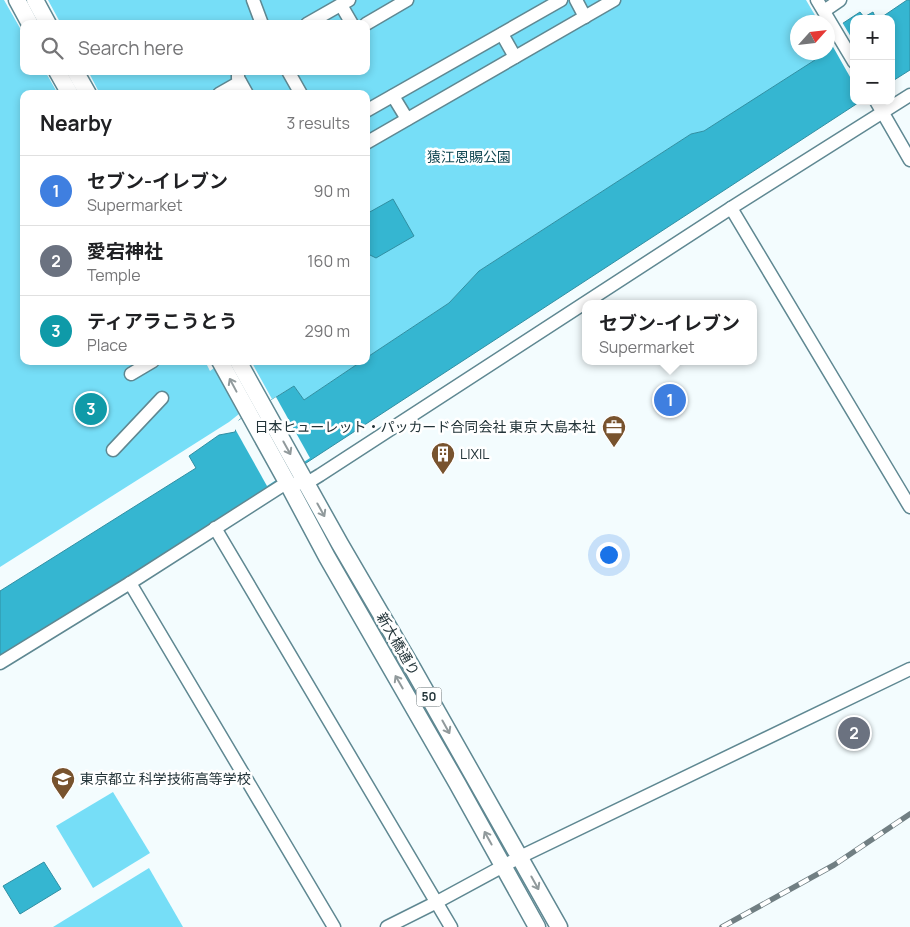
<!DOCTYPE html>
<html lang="en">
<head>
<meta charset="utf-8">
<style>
  :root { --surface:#fff; --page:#f2f2f2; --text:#202124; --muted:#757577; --line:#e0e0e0; --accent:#db2777 }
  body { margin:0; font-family:Manrope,"Noto Sans JP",sans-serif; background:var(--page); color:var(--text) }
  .controls { position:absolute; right:15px; top:15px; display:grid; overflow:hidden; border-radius:10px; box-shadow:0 2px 8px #0003 }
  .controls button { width:45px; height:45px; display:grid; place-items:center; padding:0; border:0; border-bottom:1px solid var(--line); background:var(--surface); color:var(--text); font:25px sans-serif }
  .compass { position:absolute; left:790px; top:15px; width:45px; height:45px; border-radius:50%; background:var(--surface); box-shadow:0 2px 8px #0003; rotate:63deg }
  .you { position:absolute; left:608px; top:554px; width:18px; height:18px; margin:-12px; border:4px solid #fff; border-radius:50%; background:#1a73e8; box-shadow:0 0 0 8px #1a73e833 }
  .badge { display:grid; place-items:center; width:32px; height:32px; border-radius:50%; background:var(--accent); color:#fff; font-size:16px; font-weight:700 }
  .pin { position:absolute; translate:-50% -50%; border:2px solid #fff; box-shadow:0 1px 5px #0006 }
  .popup { position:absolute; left:582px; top:300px; width:175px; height:65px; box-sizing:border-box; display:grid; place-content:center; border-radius:10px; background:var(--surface); filter:drop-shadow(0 1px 4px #0005); font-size:16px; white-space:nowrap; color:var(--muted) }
  .popup b { font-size:19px; color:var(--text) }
  .popup::after { content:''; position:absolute; left:50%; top:100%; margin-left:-10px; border:10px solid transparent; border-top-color:var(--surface) }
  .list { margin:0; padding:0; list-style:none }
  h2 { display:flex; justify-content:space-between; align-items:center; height:65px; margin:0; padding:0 20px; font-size:21px }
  h2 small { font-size:16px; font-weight:400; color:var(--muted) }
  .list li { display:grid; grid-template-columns:32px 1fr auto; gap:15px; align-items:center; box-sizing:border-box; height:70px; padding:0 20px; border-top:1px solid var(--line) }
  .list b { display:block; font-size:19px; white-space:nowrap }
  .list p { margin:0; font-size:16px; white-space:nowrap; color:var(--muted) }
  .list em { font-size:16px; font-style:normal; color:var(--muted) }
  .icon { flex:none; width:28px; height:28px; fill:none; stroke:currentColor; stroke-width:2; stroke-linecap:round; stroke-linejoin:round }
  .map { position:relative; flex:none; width:910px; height:927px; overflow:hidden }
  .search { position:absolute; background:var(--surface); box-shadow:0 2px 8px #0003; left:20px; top:20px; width:350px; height:55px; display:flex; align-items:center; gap:12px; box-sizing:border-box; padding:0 18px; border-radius:10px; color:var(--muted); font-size:19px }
  .panel { position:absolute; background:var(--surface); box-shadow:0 2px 8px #0003; left:20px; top:90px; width:350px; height:275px; border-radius:10px }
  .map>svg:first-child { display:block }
</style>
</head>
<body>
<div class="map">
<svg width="910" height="927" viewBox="0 0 910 927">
  <rect width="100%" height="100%" fill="#f3fcfe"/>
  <g fill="#76def7">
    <polygon points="0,0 4,0 24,35 24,71 45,71 58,94 24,94 24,361 205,361 210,371 214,368 239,414 229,422 0,567"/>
    <polygon points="48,0 806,0 819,22 798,22 798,52 812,53 816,60 704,131 691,134 479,271 449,303 366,358 366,94 100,94 88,71 366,71 366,24 61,24"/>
    <polygon points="251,361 362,361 304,400 294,386 272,399"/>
    <polygon points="113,792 150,853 93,888 56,826"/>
    <polygon points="149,868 183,927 53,927"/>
  </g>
  <g fill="#35b6d1" stroke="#308fa3">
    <polygon points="907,0 910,0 910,70 891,82 891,19 879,19"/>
    <polygon points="860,12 864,17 873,12 876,19 854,19 854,101 861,101 136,574 0,658 0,591 196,468 189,456 219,435 235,432 239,420 294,386 304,400 362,361 366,361 366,358 449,303 479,271 691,134 704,131 815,60 812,53 828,52 828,33"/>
    <polygon points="393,199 414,236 376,258 370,255 366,257 366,228 369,226 368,213"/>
    <polygon points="44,862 61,889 20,914 3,886"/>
  </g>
  <g fill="#f3fcfe">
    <polygon points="842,22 854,42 854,84 828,38 828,33"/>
    <polygon points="276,397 310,458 267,486 234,427 236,422"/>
  </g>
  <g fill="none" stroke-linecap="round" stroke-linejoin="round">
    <g stroke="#5f8892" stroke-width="15">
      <g id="minor">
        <polyline points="253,0 262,24"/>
        <polyline points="576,0 585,17"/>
        <polyline points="817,0 854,62"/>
        <polyline points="341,5 352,24"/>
        <polyline points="824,11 840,0"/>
        <polyline points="307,24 349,0"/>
        <polyline points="366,24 407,0"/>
        <polyline points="502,34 515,57"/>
        <polyline points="238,71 238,78 247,94"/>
        <polyline points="288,71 301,94"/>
        <polyline points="219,94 240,82"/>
        <polyline points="393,96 407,119"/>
        <polyline points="876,101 910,160"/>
        <polyline points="366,111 561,0"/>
        <polyline points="366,143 614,0"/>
        <polyline points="731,208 910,507"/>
        <polyline points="131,374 153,361"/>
        <polyline points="113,450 162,398"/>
        <polyline points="215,528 451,927"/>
        <polyline points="130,583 334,927"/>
        <polyline points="0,663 130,583 280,487 288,484 307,483 320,475 731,208 910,95"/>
        <polyline points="387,927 437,902 520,857 910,669"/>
      </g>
    </g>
    <g stroke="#5f8892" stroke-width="19">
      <g id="major">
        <polyline points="17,0 30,24"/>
        <polyline points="35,0 48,24"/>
        <polyline points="57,71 70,94"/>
        <polyline points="75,71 88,94"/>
        <polyline points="220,361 288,484 327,557 457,783 537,927"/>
        <polyline points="238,361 340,544 413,669 559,927"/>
      </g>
    </g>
    <use href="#minor" stroke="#fff" stroke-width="12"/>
    <use href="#major" stroke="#fff" stroke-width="16"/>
    <g stroke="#717f83" stroke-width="5.5">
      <polyline id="rail" points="722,927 834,865 910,814"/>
    </g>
    <use href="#rail" stroke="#fff" stroke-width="4" stroke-dasharray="11" stroke-linecap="butt"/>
  </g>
  <defs><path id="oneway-shaft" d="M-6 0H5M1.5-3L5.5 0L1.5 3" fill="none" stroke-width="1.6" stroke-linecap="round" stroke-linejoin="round" transform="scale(1.25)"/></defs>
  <g stroke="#919a9c">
    <use href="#oneway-shaft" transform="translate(233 385) rotate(-118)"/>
    <use href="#oneway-shaft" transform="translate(287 448) rotate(61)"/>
    <use href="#oneway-shaft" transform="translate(321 510) rotate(61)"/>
    <use href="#oneway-shaft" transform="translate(399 682) rotate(-120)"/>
    <use href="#oneway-shaft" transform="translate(446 727) rotate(61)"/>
    <use href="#oneway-shaft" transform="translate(488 838) rotate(-119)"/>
    <use href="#oneway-shaft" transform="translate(535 883) rotate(61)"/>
  </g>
  <defs>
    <g id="office-pin" transform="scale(1.25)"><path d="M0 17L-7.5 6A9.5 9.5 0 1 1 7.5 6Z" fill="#78532e" stroke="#fff"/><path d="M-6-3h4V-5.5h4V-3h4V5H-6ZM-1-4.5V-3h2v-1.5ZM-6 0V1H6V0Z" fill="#fff"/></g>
    <g id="building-pin" transform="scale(1.25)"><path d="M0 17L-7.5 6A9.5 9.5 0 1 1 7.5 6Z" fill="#78532e" stroke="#fff"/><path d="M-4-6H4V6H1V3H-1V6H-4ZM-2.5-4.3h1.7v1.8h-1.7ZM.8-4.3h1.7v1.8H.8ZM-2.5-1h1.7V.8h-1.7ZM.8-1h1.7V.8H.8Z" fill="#fff"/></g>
    <g id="school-pin" transform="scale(1.25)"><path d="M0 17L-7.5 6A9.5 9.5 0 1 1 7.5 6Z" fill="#78532e" stroke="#fff"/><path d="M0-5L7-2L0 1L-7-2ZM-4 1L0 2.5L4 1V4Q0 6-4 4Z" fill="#fff"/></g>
  </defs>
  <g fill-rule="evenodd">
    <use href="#office-pin" x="614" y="427"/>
    <use href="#building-pin" x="443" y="454"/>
    <use href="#school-pin" x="63" y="779"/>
  </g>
  <g text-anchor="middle" stroke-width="5" stroke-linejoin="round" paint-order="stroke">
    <rect fill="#fff" stroke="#657174" stroke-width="1" x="416.5" y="687.5" width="25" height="19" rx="4"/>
    <g font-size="12" font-weight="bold" fill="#233439">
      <text x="429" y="701">50</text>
    </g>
    <g font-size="14" fill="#114752" stroke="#fff">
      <text x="469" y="162">猿江恩賜公園</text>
    </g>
    <g font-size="14" fill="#233439" stroke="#fff" text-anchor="start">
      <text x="596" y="432" text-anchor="end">日本ヒューレット・パッカード合同会社 東京 大島本社</text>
      <text x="460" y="459">LIXIL</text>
      <text x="80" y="784">東京都立 科学技術高等学校</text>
    </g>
    <g font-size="14" fill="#233439" stroke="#fff">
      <text transform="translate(398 644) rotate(60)" y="5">新大橋通り</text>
    </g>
  </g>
</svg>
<div class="controls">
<button>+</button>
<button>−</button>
</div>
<svg class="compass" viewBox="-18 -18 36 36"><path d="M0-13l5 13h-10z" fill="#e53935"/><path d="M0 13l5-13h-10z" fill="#757577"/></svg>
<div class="you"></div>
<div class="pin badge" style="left:670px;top:400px;background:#3f7fe0">1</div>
<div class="popup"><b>セブン-イレブン</b>Supermarket</div>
<div class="pin badge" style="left:854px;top:733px;background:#6b7280">2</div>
<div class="pin badge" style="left:91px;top:409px;background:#0f9aa8">3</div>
<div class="search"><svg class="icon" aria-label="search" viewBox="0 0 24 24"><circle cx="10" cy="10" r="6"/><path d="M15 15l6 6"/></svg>Search here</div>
<section class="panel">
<h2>Nearby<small>3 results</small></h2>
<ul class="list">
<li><span class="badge" style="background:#3f7fe0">1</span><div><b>セブン-イレブン</b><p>Supermarket</p></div><em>90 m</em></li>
<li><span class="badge" style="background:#6b7280">2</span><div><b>愛宕神社</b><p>Temple</p></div><em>160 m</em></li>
<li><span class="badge" style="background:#0f9aa8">3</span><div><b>ティアラこうとう</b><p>Place</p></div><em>290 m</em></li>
</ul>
</section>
</div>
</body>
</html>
